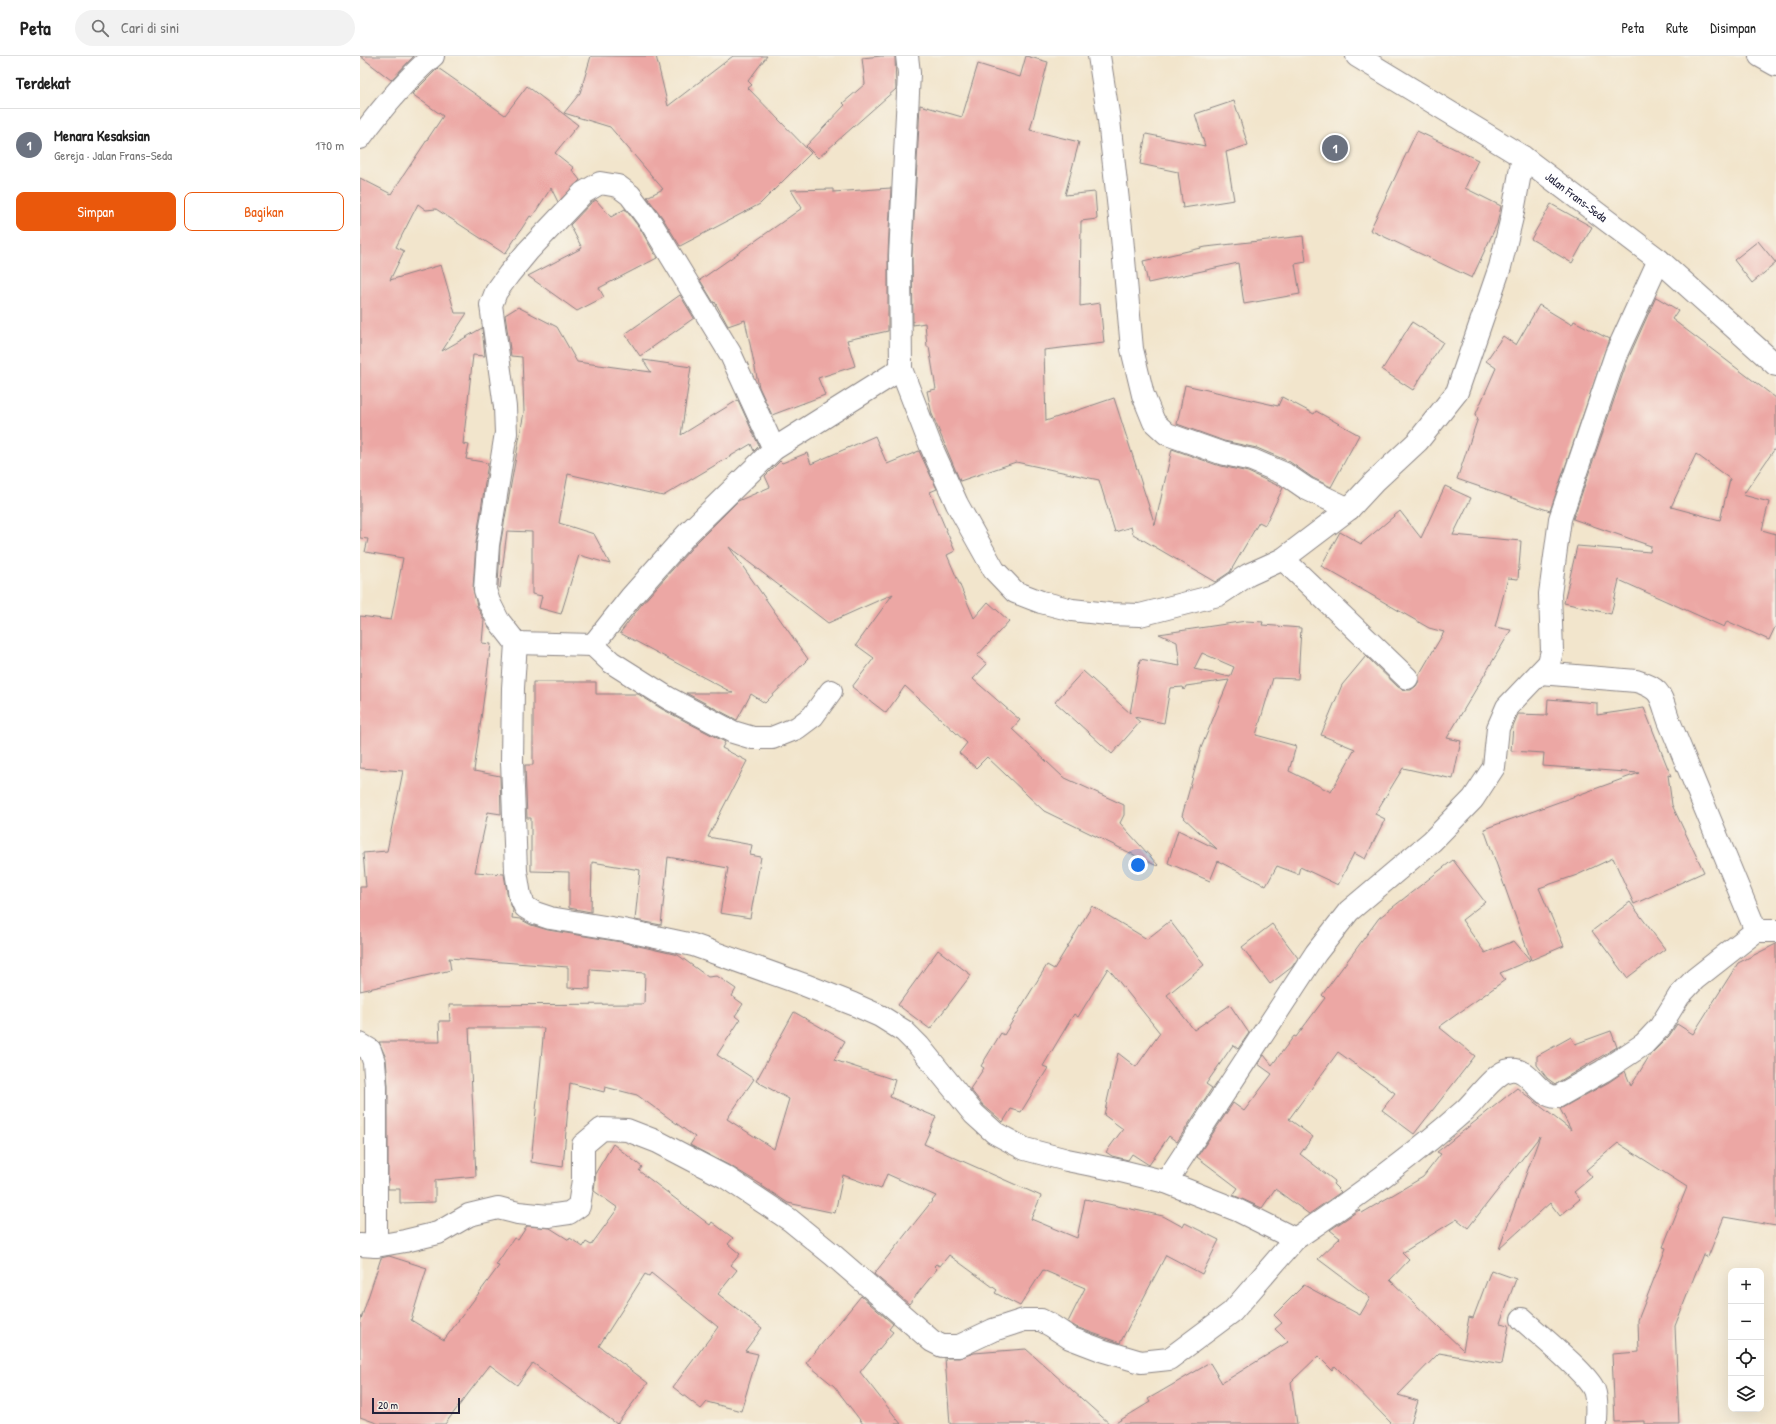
<!DOCTYPE html>
<html lang="id">
<head>
<meta charset="utf-8">
<style>
  :root { --surface:#fff; --page:#f2f2f2; --text:#222; --muted:#767676; --line:#e0e0e0; --accent:#ea580c }
  body { margin:0; font-family:"Patrick Hand",sans-serif; background:var(--page); color:var(--text) }
  .controls { position:absolute; right:12px; bottom:12px; display:grid; overflow:hidden; border-radius:8px; box-shadow:0 4px 16px #0002 }
  .controls button { width:36px; height:36px; display:grid; place-items:center; padding:0; border:0; border-bottom:1px solid var(--line); background:var(--surface); color:var(--text); font:20px sans-serif }
  .scale { position:absolute; left:12px; bottom:10px; width:88px; box-sizing:border-box; padding-left:4px; border:2px solid #22223b; border-top:0; font-size:11px; line-height:14px; white-space:nowrap; color:#22223b; -webkit-text-stroke:3px #f7f3e8; paint-order:stroke }
  .you { position:absolute; left:778px; top:809px; width:14px; height:14px; margin:-10px; border:3px solid #fff; border-radius:50%; background:#1a73e8; box-shadow:0 0 0 6px #1a73e833 }
  .badge { display:grid; place-items:center; width:26px; height:26px; border-radius:50%; background:var(--accent); color:#fff; font-size:13px; font-weight:700 }
  .pin { position:absolute; translate:-50% -50%; border:2px solid #fff; box-shadow:0 1px 4px #0006 }
  .list { margin:0; padding:0; list-style:none }
  h2 { display:flex; justify-content:space-between; align-items:center; height:52px; margin:0; padding:0 16px; font-size:17px }
  h2 small { font-size:13px; font-weight:400; color:var(--muted) }
  .list li { display:grid; grid-template-columns:26px 1fr auto; gap:12px; align-items:center; box-sizing:border-box; height:72px; padding:0 16px; border-top:1px solid var(--line) }
  .list b { display:block; font-size:15px; white-space:nowrap }
  .list p { margin:0; font-size:13px; white-space:nowrap; color:var(--muted) }
  .list em { font-size:13px; font-style:normal; color:var(--muted) }
  .actions { display:flex; gap:8px; padding:12px 16px }
  .actions a { flex:1; padding:9px 0; border:1px solid var(--accent); border-radius:8px; text-align:center; font-size:14px; color:var(--accent) }
  .actions .main { background:var(--accent); color:#fff }
  .icon { flex:none; width:22px; height:22px; fill:none; stroke:currentColor; stroke-width:2; stroke-linecap:round; stroke-linejoin:round }
  .map { position:relative; flex:none; width:1416px; height:1368px; overflow:hidden }
  header { display:flex; align-items:center; gap:24px; box-sizing:border-box; height:56px; padding:0 20px; background:var(--surface); border-bottom:1px solid var(--line) }
  header strong { font-size:19px }
  nav { display:flex; gap:22px; margin-inline-start:auto; font-size:14px }
  .search { width:280px; height:36px; background:var(--page); display:flex; align-items:center; gap:10px; box-sizing:border-box; padding:0 14px; border-radius:22px; color:var(--muted); font-size:15px }
  main { display:flex }
  aside { flex:1; background:var(--surface) }
  .map>svg:first-child { display:block }
</style>
</head>
<body>
<header>
<strong>Peta</strong>
<div class="search"><svg class="icon" aria-label="search" viewBox="0 0 24 24"><circle cx="10" cy="10" r="6"/><path d="M15 15l6 6"/></svg>Cari di sini</div>
<nav><a>Peta</a><a>Rute</a><a>Disimpan</a></nav>
</header>
<main>
<aside>
<h2>Terdekat<small></small></h2>
<ul class="list">
<li><span class="badge" style="background:#6b7280">1</span><div><b>Menara Kesaksian</b><p>Gereja · Jalan Frans-Seda</p></div><em>170 m</em></li>
</ul>
<div class="actions"><a class="main">Simpan</a><a>Bagikan</a></div>
</aside>
<div class="map">
<svg width="1416" height="1368" viewBox="0 0 1416 1368">
  <rect width="100%" height="100%" fill="#f7f3e8"/>
  <filter id="ink" filterUnits="userSpaceOnUse"><feTurbulence type="fractalNoise" baseFrequency=".025" numOctaves="2"/><feDisplacementMap in="SourceGraphic" scale="8" xChannelSelector="R" yChannelSelector="G"/><feConvolveMatrix kernelMatrix="1 2 1 2 8 2 1 2 1" color-interpolation-filters="sRGB"/></filter>
  <filter id="wash" filterUnits="userSpaceOnUse"><feTurbulence type="fractalNoise" baseFrequency=".012" numOctaves="4" result="noise"/><feDisplacementMap in="SourceGraphic" scale="16" xChannelSelector="R" yChannelSelector="G"/><feGaussianBlur stdDeviation="0.9" result="paint"/><feColorMatrix in="noise" values="0 0 0 0 0 0 0 0 0 0 0 0 0 0 0 0 0 1.4 0 .05"/><feComposite in="paint" operator="in"/></filter>
  <g filter="url(#wash)">
    <rect width="100%" height="100%" fill="#f2e5cc"/>
    <g id="blocks">
      <g fill="#eca7a4" fill-rule="evenodd">
        <polygon points="0,0 54,0 31,24"/>
        <polygon points="231,0 296,0 308,50 373,0 407,0 388,25 392,29 388,32 451,97 400,148 320,190 302,161 287,141 303,133 250,71 204,57 220,37"/>
        <polygon points="521,0 535,0 536,33 458,102 446,90 485,49 483,47 505,28 502,2"/>
        <polygon points="666,0 688,6 670,74 719,86 705,139 735,136 737,163 721,165 720,250 740,247 744,287 684,294 686,365 754,342 795,469 812,393 857,409 888,416 923,432 905,469 899,466 870,516 855,526 773,478 771,471 755,476 739,424 656,406 600,425 572,358 567,335 576,333 569,291 567,291 565,267 553,269 552,200 560,49 602,61 618,8 660,21"/>
        <polygon points="78,12 145,59 167,30 218,69 195,97 214,112 212,114 220,124 198,146 191,132 172,161 170,160 145,198 76,153 66,154 58,148 36,191 44,195 30,224 81,209 95,257 107,257 82,295 122,272 125,300 113,299 103,388 109,389 106,403 128,407 116,487 113,533 117,550 124,564 122,587 131,588 114,715 140,720 141,758 128,756 115,816 144,818 148,842 153,854 152,862 160,863 171,869 188,874 261,886 318,899 348,921 357,920 376,933 372,940 383,948 375,960 380,964 357,999 394,1023 367,1063 414,1093 429,1043 396,1025 434,956 485,985 474,1004 535,1024 530,1041 576,1061 564,1088 681,1140 671,1163 717,1182 725,1143 803,1160 823,1171 825,1167 859,1184 842,1218 806,1199 760,1287 716,1271 708,1266 725,1232 683,1214 660,1250 635,1237 637,1234 589,1199 580,1210 576,1208 574,1210 577,1213 549,1248 514,1218 576,1140 527,1118 521,1133 483,1119 475,1157 428,1147 402,1130 402,1129 374,1112 330,1089 335,1081 277,1039 245,1031 244,1036 210,1027 203,1111 171,1106 184,972 109,972 116,1120 75,1124 75,1146 40,1147 40,1133 28,1133 28,1030 26,1002 19,986 80,986 79,965 90,965 89,949 284,948 285,917 230,913 230,933 208,932 208,911 89,902 91,914 0,935 0,831 6,831 3,797 27,795 43,715 0,712 0,560 31,564 43,502 5,496 8,483 0,482 0,122 31,138 83,60 52,38"/>
        <polygon points="874,45 888,89 866,96 874,144 823,152 818,116 780,108 786,78 845,90 835,58"/>
        <polygon points="1057,75 1118,104 1105,132 1141,150 1137,168 1112,222 1010,174"/>
        <polygon points="531,132 528,199 528,275 487,284 495,310 458,322 465,339 412,359 399,331 385,264 368,270 355,246 354,247 340,224 442,152 431,134 473,133 473,136"/>
        <polygon points="236,144 251,161 265,153 281,174 297,202 239,232 244,241 217,255 168,220 222,192 210,169 231,147"/>
        <polygon points="1191,148 1232,171 1212,207 1171,183"/>
        <polygon points="943,180 946,206 935,208 940,238 884,248 878,207 788,227 783,205 846,191"/>
        <polygon points="1398,185 1416,207 1392,227 1374,204"/>
        <polygon points="320,239 334,262 280,300 265,278"/>
        <path d="M1296,241L1318,254L1312,263L1416,342V391L1383,439L1409,446L1402,474L1416,478V569L1409,584L1367,565L1364,571L1259,524L1251,558L1204,547L1217,490L1290,496L1291,490L1213,463L1268,303ZM1336,398L1370,423L1360,464L1311,451Z"/>
        <polygon points="1179,249 1212,269 1214,265 1249,283 1190,455 1097,423 1118,362 1115,360 1136,312 1126,305 1143,280 1156,289"/>
        <polygon points="158,251 197,271 217,306 291,316 283,304 331,311 321,379 378,344 399,390 394,395 391,388 303,440 208,418 199,467 234,478 250,508 219,499 201,558 179,552 182,540 172,538 172,476 147,475 140,532 138,531 140,490 164,356 162,301 151,300 145,259"/>
        <polygon points="1052,266 1083,286 1053,334 1022,314"/>
        <polygon points="825,329 918,350 922,341 954,358 956,355 999,379 971,431 953,422 930,406 897,392 864,385 817,368"/>
        <polygon points="515,380 527,408 559,395 577,433 570,436 595,495 587,499 614,562 628,546 649,565 617,600 627,608 613,623 660,664 652,673 703,721 764,749 764,759 760,767 798,809 797,810 684,755 627,701 616,712 599,697 607,687 545,630 526,657 492,631 514,602 496,589 533,538 468,567 369,491 448,603 405,647 391,638 377,664 326,637 373,637 260,577 281,549 336,487 378,445 410,431 405,420 420,405 422,407 447,397 451,408"/>
        <path d="M1085,430L1111,442L1093,479L1161,485L1158,523L1148,522L1135,571L1151,574L1087,682L1101,685L1093,723L1043,712L1015,758L1025,763L1005,803L994,797L978,829L940,811L938,818L917,810L906,830L858,805L850,825L808,807L818,774L857,793L822,760L841,692L869,624L826,630L824,634L823,631L810,632L804,667L774,661L780,666L752,698L695,646L723,615L770,657L780,603L820,610L817,586L799,578L886,565L903,566L902,569L941,572L938,623L913,622L896,679L936,690L929,715L971,736L995,693L961,679L982,629L1006,600L1038,631L1044,634H1051L1056,630L1059,625V619L1084,576L1069,572L961,510L980,476L1001,488L1040,455L1061,482ZM842,597L874,611L870,621L834,613Z"/>
        <polygon points="173,626 236,626 236,638 278,638 302,653 365,686 362,692 387,705 348,781 392,789 390,799 401,801 390,862 360,857 368,812 308,801 301,869 275,864 280,814 232,806 231,856 209,852 209,816 171,815 171,762 167,762 165,709 173,709"/>
        <polygon points="1188,643 1237,647 1237,659 1284,652 1311,720 1308,719 1312,749 1344,816 1274,848 1253,802 1217,819 1179,832 1204,890 1171,904 1124,773 1279,717 1183,710 1184,697 1151,695 1153,670 1158,658 1187,659"/>
        <polygon points="1093,804 1125,846 1102,864 1125,897 1154,885 1170,904 1140,917 1145,924 1079,971 1115,1000 1054,1078 1022,1054 1035,1037 978,996 929,1063 953,1081 940,1098 975,1125 973,1128 981,1136 949,1158 915,1133 902,1152 873,1139 878,1132 837,1101 873,1047 884,1055 912,1018 898,1008 904,999 912,1009 934,980 936,981 965,942 962,939 1019,862"/>
        <polygon points="1270,846 1305,893 1267,922 1232,875"/>
        <polygon points="732,850 787,883 810,865 844,909 807,939 834,974 870,949 889,977 878,993 873,989 846,1028 852,1032 817,1086 809,1080 789,1109 772,1098 768,1104 752,1100 746,1096 763,1073 744,1059 758,997 776,1011 800,977 748,912 718,961 714,958 683,1010 688,1012 661,1056 651,1053 643,1066 623,1049 610,1033 624,1012 621,1010 641,977 644,979 687,909 694,913"/>
        <polygon points="912,868 938,902 932,911 910,928 882,891"/>
        <polygon points="1416,888 1416,1170 1364,1161 1348,1201 1343,1198 1315,1270 1319,1368 1284,1368 1284,1365 1255,1366 1252,1298 1279,1296 1278,1264 1306,1192 1303,1191 1327,1131 1258,1087 1226,1114 1232,1121 1214,1136 1220,1143 1200,1160 1190,1147 1139,1193 1180,1080 1108,1172 1097,1163 1042,1197 1049,1204 1030,1224 1103,1294 1109,1261 1113,1262 1131,1214 1156,1223 1140,1267 1149,1269 1142,1308 1079,1297 1038,1339 1058,1345 1051,1368 1032,1368 975,1310 972,1314 958,1300 931,1326 937,1368 754,1368 790,1346 788,1343 850,1307 862,1327 928,1286 915,1273 922,1267 914,1259 944,1229 1000,1259 1010,1242 958,1203 980,1182 970,1174 999,1154 1002,1157 1063,1121 1081,1098 1077,1096 1157,1032 1211,1074 1200,1053 1249,1026 1265,1015 1271,1030 1290,999 1309,980 1317,968 1333,978 1378,907"/>
        <polygon points="578,894 611,919 570,973 538,949"/>
        <polygon points="1251,975 1257,991 1195,1028 1187,1022 1177,1009 1177,1000 1211,981 1215,988"/>
        <polygon points="253,1088 282,1111 279,1115 350,1169 352,1166 373,1182 368,1188 380,1198 371,1209 377,1214 358,1238 402,1272 385,1295 398,1298 381,1355 347,1346 341,1353 313,1331 358,1271 291,1217 289,1220 285,1218 239,1290 288,1327 257,1368 173,1307 157,1329 130,1309 85,1368 19,1368 0,1361 0,1266 21,1202 29,1200 67,1212 51,1264 84,1284 139,1210 136,1209 154,1182 158,1184 167,1170 190,1172 209,1184 210,1182 223,1191 226,1186 231,1189 258,1152 234,1135 236,1116"/>
        <polygon points="501,1240 533,1268 529,1273 533,1276 500,1316 541,1368 503,1368 474,1330 446,1307"/>
        <polygon points="666,1293 750,1368 590,1368 585,1302 599,1302 614,1297"/>
      </g>
    </g>
  </g>
  <g filter="url(#ink)">
    <use href="#blocks" fill-opacity="0" stroke="#8a8484" stroke-width="1"/>
    <g fill="none" stroke-linecap="round" stroke-linejoin="round">
      <g stroke="#8a8484" stroke-width="24">
        <g id="minor">
          <polyline points="547,0 549,17 540,200 541,313 570,388 597,448 634,514 655,536 681,546 712,554 748,558 780,559 858,539 888,519 923,503 989,453 1014,426 1058,385 1097,336 1140,211 1152,161 1163,101"/>
          <polyline points="739,0 749,64 762,181 772,293 783,339 794,366 807,378 861,397 892,404 925,418 947,433 989,453"/>
          <path d="M0,82C22,52 45,24 73,0"/>
          <polyline points="923,503 1047,622"/>
          <polyline points="156,587 233,589 271,541 327,478 414,393 541,313"/>
          <polyline points="233,589 251,606 308,642 373,676 393,682 412,682 437,672 453,660 471,635"/>
          <path d="M1180,617L1276,625C1303,633 1300,640 1309,665L1396,875"/>
          <polyline points="0,988 10,994 14,1006 16,1031 16,1190"/>
          <polyline points="806,1126 956,897 989,855 1072,785 1113,743 1134,711 1138,672 1147,651 1189,607 1192,595 1190,538 1200,463 1256,298 1299,204"/>
          <path d="M935,1183C994,1143 1052,1101 1105,1054C1116,1044 1135,1016 1150,1014C1170,1011 1176,1040 1197,1041L1243,1015L1284,988L1300,971L1319,940L1335,923L1396,875H1416"/>
          <polyline points="0,1189 16,1190 45,1185 78,1177 109,1159 138,1152 158,1157 188,1160 209,1157 219,1150 223,1124 223,1089 242,1073 267,1074 298,1086 367,1122 430,1164 473,1199 572,1285 582,1290 599,1290 633,1274 664,1264 681,1264 692,1270 710,1282 744,1295 781,1306 809,1303 872,1256 935,1183 877,1154 806,1126 757,1114 707,1104 665,1093 635,1077 614,1058 559,990 544,975 520,960 493,948 445,929 333,889 263,874 190,862 175,857 165,851 160,840 156,815 152,705 153,632 156,587 138,564 129,546 125,534 128,489 146,377 145,351 131,249 136,236 149,218 168,195 223,137 240,127 258,130 270,139 291,167 370,297 414,393"/>
          <path d="M1162,1263C1178,1278 1227,1317 1234,1334C1238,1345 1236,1357 1236,1368"/>
        </g>
      </g>
      <g stroke="#8a8484" stroke-width="24">
        <g id="major">
          <path id="s1" d="M997,0L1163,101L1299,204L1416,309"/>
          <polyline points="1400,0 1416,9"/>
        </g>
      </g>
      <use href="#minor" stroke="#fff" stroke-width="22"/>
      <use href="#major" stroke="#fff" stroke-width="22"/>
    </g>
  </g>
  <g text-anchor="middle" stroke-width="4" stroke-linejoin="round" paint-order="stroke">
    <g font-size="12" fill="#22223b" stroke="#f7f3e8">
      <text dy="4" stroke="none"><textPath href="#s1" startOffset="261">Jalan Frans-Seda</textPath></text>
    </g>
  </g>
</svg>
<div class="controls">
<button>+</button>
<button>−</button>
<button><svg class="icon" aria-label="locate" viewBox="0 0 24 24"><circle cx="12" cy="12" r="6"/><path d="M12 2v4M12 18v4M2 12h4M18 12h4"/></svg></button>
<button><svg class="icon" aria-label="layers" viewBox="0 0 24 24"><path d="M12 4l9 5-9 5-9-5zM3 14l9 5 9-5"/></svg></button>
</div>
<div class="scale">20 m</div>
<div class="you"></div>
<div class="pin badge" style="left:975px;top:92px;background:#6b7280">1</div>
</div>
</main>
</body>
</html>
